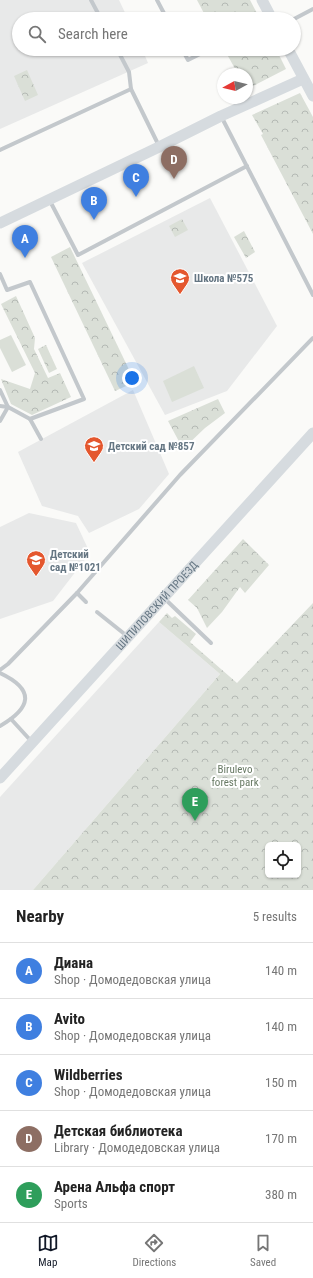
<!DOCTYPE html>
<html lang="en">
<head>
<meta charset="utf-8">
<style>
  :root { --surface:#fff; --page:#f6f6f6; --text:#222; --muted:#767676; --line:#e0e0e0; --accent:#111827 }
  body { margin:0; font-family:"Roboto Condensed",sans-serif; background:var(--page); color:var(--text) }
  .controls { position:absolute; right:12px; bottom:12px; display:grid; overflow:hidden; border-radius:6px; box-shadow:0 1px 3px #0004 }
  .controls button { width:36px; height:36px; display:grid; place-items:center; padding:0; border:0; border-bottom:1px solid var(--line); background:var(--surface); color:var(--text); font:20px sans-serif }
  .compass { position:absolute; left:217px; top:68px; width:36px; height:36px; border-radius:50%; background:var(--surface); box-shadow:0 1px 3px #0004; rotate:262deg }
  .you { position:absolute; left:132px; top:378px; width:14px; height:14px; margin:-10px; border:3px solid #fff; border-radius:50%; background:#1a73e8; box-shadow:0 0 0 6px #1a73e833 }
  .badge { display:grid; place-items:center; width:26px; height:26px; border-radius:50%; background:var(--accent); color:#fff; font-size:13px; font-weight:700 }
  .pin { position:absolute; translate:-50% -33px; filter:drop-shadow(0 1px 2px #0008) }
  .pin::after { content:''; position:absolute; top:21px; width:14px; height:12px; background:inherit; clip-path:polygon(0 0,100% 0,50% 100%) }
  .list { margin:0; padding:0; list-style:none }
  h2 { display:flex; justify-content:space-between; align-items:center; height:52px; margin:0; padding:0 16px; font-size:17px }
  h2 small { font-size:13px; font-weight:400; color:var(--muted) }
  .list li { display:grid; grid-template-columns:26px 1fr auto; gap:12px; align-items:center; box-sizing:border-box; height:56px; padding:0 16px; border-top:1px solid var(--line) }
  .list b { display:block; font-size:15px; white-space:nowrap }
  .list p { margin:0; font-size:13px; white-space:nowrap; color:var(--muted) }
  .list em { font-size:13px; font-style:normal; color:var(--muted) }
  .icon { flex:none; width:22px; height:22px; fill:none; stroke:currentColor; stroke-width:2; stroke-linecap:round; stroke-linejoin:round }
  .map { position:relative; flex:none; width:313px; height:890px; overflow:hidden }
  .search { position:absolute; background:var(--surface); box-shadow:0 1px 3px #0004; left:12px; right:12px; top:12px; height:44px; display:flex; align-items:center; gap:10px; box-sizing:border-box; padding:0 14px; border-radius:22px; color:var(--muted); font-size:15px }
  .sheet { height:332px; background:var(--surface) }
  nav { display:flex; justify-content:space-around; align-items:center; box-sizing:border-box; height:56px; border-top:1px solid var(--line); background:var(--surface); font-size:11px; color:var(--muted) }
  nav a { display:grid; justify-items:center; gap:2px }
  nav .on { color:var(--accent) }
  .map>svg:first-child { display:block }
</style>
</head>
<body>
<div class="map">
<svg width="313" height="890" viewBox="0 0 313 890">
  <defs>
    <pattern id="forest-crowns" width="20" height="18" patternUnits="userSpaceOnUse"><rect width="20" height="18" fill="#dadfd7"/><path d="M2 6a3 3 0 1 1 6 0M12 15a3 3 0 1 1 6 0" fill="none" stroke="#b4b9b4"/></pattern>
  </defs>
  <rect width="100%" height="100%" fill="#fafaf8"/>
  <g fill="#e8e9e9">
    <polygon points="0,0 119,0 128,19 19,19 19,49 142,49 148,63 0,129"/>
    <polygon points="210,198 277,326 227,391 165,415 82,263"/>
    <polygon points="133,390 169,474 139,509 89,533 78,516 42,506 18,452"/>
    <polygon points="29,513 76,523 90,553 53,601 0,619 0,527"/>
    <polygon points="159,622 220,674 33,890 0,890 0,797"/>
  </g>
  <g fill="#dadfd7">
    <polygon points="11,335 26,365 12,372 0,348 0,340"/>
    <polygon points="194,366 204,388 172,402 163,381"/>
  </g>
  <g fill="url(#forest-crowns)" fill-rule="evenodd">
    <polygon points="197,0 250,0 260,19 207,19"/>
    <polygon points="224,49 276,49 286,69 247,89 247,74 238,74"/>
    <polygon points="27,70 38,95 25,101 14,76"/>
    <polygon points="300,93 313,117 313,234 261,135 263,134 252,115"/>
    <polygon points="182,219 188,230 175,237 169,226"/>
    <polygon points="244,231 255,252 246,258 234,237"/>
    <polygon points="70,247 135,382 115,391 51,257"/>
    <polygon points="16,296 35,338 34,349 48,378 60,373 71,397 32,415 11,404 1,379 30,389 35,373 1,304"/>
    <polygon points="46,345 57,369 49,373 38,349"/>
    <polygon points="218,399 225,413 205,428 183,449 168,421"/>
    <polygon points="243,539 269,565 245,593 240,587 222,612 207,628 197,608 188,600"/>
    <path d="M313,603V890H33L220,674L159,622L167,613L172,618L175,616L196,634L190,642L237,683ZM268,845H298V875H268Z"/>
  </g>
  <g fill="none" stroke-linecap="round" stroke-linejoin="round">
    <g stroke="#c3c8cc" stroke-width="4">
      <polyline points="91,0 101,19"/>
      <polyline points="157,0 167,19"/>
      <polyline points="294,19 313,9"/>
      <polyline points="117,49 129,72 131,89"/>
      <polyline points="182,49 188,60 210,49"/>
      <polyline points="221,116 313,295"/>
      <polyline points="0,150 131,89 159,146"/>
      <polyline points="50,201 78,255 247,166"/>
      <polyline points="0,274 7,290 30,282 84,399 30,419"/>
      <polyline points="0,390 8,407 0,421"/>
      <polyline points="0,406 8,407 30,419 41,439"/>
      <polyline points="77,593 86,602"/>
      <polyline points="165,599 211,643"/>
      <polyline points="97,612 127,636"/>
      <polyline points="0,670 8,664 77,593 180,475 313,338"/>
      <path d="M0,673C36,690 31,708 0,726"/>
      <polyline points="11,719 32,742"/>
    </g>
    <g stroke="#d6dbdf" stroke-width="11">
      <polyline points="262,0 272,19"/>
      <polyline points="288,49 313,96"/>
      <polyline points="0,223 159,147 221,116 303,79"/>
      <path id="s1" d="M0,778L313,433"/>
    </g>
  </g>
  <defs>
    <g id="school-pin" transform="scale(1)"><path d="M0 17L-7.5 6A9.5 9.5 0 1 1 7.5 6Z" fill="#e4572e" stroke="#fff"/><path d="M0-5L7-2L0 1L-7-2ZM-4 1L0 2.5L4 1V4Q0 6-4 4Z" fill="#fff"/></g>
  </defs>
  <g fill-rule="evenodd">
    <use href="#school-pin" x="180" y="278"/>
    <use href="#school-pin" x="94" y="446"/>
    <use href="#school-pin" x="36" y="560"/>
  </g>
  <g text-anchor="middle" stroke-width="4" stroke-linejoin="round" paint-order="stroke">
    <g font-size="11" font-weight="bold" fill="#657683" stroke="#fff" text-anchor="start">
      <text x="194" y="282">Школа №575</text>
      <text x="108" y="450">Детский сад №857</text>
      <text x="50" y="558">Детский<tspan x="50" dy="13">сад №1021</tspan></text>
    </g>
    <g font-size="11" fill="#657683" stroke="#fff">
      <text dy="4" stroke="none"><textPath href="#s1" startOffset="233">ШИПИЛОВСКИЙ ПРОЕЗД</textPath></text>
    </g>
    <g font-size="11" fill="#687a64" stroke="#fff">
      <text x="235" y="773">Birulevo<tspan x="235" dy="13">forest park</tspan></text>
    </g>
  </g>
</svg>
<div class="controls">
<button><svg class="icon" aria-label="locate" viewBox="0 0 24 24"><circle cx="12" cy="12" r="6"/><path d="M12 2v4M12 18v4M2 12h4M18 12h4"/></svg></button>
</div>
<svg class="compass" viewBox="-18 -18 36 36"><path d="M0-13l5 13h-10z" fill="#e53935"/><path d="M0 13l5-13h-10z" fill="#767676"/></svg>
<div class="you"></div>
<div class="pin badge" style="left:25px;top:258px;background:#3f7fe0">A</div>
<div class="pin badge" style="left:94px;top:220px;background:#3f7fe0">B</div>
<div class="pin badge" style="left:136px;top:197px;background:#3f7fe0">C</div>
<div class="pin badge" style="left:174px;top:179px;background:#8d6e63">D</div>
<div class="pin badge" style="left:195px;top:821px;background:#2e9e5b">E</div>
<div class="search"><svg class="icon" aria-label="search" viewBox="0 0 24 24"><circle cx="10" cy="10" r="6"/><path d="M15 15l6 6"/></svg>Search here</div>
</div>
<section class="sheet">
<h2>Nearby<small>5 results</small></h2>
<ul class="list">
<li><span class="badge" style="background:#3f7fe0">A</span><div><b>Диана</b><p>Shop · Домодедовская улица</p></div><em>140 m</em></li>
<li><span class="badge" style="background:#3f7fe0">B</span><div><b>Avito</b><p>Shop · Домодедовская улица</p></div><em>140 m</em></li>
<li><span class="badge" style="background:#3f7fe0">C</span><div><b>Wildberries</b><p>Shop · Домодедовская улица</p></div><em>150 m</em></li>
<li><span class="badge" style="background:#8d6e63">D</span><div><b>Детская библиотека</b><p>Library · Домодедовская улица</p></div><em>170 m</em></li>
<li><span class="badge" style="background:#2e9e5b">E</span><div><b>Арена Альфа спорт</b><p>Sports</p></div><em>380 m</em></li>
</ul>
</section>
<nav>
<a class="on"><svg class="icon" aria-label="map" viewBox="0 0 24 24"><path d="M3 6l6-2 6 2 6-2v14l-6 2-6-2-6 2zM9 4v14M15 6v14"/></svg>Map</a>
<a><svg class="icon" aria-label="directions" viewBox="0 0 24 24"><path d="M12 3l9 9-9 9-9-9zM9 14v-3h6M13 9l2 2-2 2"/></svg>Directions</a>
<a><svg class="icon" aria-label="saved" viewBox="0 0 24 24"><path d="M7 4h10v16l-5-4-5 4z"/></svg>Saved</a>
</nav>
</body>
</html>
